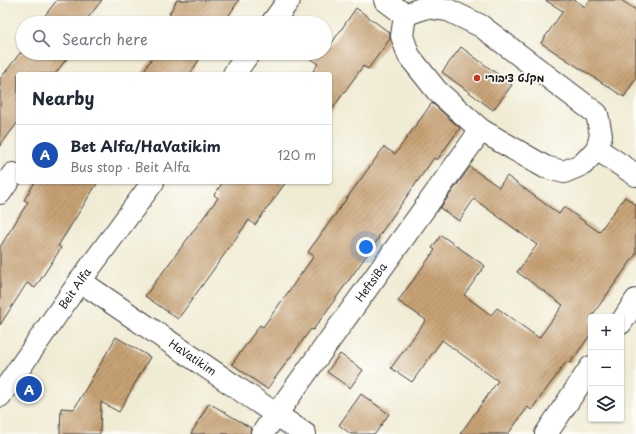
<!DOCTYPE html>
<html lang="en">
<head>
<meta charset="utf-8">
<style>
  :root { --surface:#fff; --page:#f2f2f3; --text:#1f2937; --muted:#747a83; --line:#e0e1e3; --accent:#db2777 }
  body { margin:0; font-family:"Playpen Sans","Playpen Sans Hebrew",sans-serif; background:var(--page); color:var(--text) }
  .controls { position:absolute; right:12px; bottom:12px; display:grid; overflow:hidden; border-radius:4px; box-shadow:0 1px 3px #0004 }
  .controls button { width:36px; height:36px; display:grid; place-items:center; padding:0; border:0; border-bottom:1px solid var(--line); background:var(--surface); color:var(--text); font:20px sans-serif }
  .you { position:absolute; left:366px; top:247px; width:14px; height:14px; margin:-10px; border:3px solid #fff; border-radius:50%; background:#1a73e8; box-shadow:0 0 0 6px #1a73e833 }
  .badge { display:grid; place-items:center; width:26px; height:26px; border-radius:50%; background:var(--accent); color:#fff; font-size:13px; font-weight:700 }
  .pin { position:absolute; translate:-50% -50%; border:2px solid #fff; box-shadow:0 1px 4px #0006 }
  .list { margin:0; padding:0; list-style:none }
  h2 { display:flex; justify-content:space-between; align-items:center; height:52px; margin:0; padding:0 16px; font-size:17px }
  h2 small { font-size:13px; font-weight:400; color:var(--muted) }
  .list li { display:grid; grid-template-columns:26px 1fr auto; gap:12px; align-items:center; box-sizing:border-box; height:60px; padding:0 16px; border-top:1px solid var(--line) }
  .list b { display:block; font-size:15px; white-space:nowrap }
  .list p { margin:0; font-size:13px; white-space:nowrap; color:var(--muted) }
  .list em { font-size:13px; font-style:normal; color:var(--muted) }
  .icon { flex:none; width:22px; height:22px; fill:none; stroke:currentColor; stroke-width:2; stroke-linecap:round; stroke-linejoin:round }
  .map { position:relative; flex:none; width:636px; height:434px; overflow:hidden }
  .search { position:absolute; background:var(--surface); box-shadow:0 1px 3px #0004; left:16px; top:16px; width:316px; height:44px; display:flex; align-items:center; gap:10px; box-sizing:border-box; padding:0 14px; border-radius:22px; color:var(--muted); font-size:15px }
  .panel { position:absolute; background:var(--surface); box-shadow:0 1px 3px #0004; left:16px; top:72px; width:316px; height:112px; border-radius:4px }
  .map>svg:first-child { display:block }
</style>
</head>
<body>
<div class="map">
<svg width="636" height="434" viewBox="0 0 636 434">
  <defs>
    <pattern id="building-hatch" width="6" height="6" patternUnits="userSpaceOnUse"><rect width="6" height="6" fill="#c7a274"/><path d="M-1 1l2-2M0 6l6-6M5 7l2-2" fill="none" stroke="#a1835e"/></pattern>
  </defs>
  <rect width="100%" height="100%" fill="#fdfcf7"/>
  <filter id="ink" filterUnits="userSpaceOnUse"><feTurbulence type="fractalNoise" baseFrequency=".025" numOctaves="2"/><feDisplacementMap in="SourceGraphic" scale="8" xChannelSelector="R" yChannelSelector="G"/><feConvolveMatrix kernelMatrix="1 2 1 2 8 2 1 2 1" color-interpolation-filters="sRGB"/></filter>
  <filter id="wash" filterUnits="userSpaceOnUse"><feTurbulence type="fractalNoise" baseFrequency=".012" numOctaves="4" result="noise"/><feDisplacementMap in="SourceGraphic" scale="16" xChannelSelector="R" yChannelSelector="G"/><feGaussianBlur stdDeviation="0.9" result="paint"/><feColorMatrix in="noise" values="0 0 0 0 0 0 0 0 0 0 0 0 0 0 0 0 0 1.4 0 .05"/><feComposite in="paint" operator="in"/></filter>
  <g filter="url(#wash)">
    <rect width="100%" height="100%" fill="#f0ebd3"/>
    <g id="blocks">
      <g fill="url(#building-hatch)">
        <polygon points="57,0 102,0 84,23 39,23"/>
        <polygon points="177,0 239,0 224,23 184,23 169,14"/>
        <polygon points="545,0 575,0 585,7 590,0 621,0 636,10 636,78 624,97 541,43 563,11"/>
        <polygon points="356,8 390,33 390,39 368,69 363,66 330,112 330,74 311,74 318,64 302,53 325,53"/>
        <polygon points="461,47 512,85 493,110 442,72"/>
        <polygon points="20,53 71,53 55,74 18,74 18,122 0,146 0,79"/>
        <polygon points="155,53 189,53 199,60 190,74 142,74"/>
        <polygon points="432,103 460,128 437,160 434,158 378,237 379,238 313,330 311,329 267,389 232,364 260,325 263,327 314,256 308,252 384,147 395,154"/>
        <polygon points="470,167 499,187 507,176 559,214 564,207 599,232 625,197 636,205 636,254 591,317 591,334 570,363 567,361 531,410 528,407 508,434 460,434 498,381 442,340 412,382 391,368 426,320 398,301 435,250 432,248 441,235 485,266 464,295 491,315 497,308 539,338 563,305 517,272 537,245 474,199 459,221 440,208"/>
        <polygon points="35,182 98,182 58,246 61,248 35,288 27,283 0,325 0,247 28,202 24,200"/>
        <polygon points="223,182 286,182 255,225 249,220 178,319 145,296 218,198 214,195"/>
        <polygon points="116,337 150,357 119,412 101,402 100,434 60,434 61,408 74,409"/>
        <polygon points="340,354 363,370 350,388 327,372"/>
        <polygon points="361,394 389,414 375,434 351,434 339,425"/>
        <polygon points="209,403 251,428 250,434 191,434"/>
      </g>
    </g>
  </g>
  <g filter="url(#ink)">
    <use href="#blocks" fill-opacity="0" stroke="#3c3b37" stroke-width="1"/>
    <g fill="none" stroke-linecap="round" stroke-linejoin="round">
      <g stroke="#3c3b37" stroke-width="24">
        <g id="minor">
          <polyline points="385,0 405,15"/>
          <polygon points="426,7 448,10 481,26 597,114 601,135 597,149 583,164 564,172 545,167 481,130 437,91 409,56 402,36 405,15"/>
          <polyline points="272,23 289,0"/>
          <polyline points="234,74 249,53"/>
          <polyline points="597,149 636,175"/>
          <polyline points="0,193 13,174"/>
          <path id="s1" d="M80,281L305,434"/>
          <polyline points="621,323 636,300"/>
          <path id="s2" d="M0,396L80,281L153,182"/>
          <path id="s3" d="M262,434L481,130"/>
          <polyline points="546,434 591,367"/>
        </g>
      </g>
      <use href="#minor" stroke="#fff" stroke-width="22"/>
    </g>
  </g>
  <circle fill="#c8321e" stroke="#fdfcf7" stroke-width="1.5" cx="477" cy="78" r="4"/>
  <g text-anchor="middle" stroke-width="3.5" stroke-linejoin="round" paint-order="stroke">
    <g font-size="11" font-weight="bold" fill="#1c1c1c" stroke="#fdfcf7" text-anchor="start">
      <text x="485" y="82">מקלט ציבורי</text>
    </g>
    <g font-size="11" fill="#1c1c1c" stroke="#fdfcf7">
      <text dy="4" stroke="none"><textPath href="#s3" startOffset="187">HeftsiBa</textPath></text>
      <text dy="4" stroke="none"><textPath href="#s2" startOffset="131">Beit Alfa</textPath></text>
      <text dy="4" stroke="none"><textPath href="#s1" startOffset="136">HaVatikim</textPath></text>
    </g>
  </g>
</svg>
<div class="controls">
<button>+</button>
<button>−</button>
<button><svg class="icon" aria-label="layers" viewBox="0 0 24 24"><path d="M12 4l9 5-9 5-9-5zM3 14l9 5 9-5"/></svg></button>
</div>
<div class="you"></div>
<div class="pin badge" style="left:29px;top:389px;background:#1a4fb4">A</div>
<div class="search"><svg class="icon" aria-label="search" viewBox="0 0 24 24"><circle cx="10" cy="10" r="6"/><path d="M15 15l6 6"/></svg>Search here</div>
<section class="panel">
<h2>Nearby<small></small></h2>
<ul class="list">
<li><span class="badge" style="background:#1a4fb4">A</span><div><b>Bet Alfa/HaVatikim</b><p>Bus stop · Beit Alfa</p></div><em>120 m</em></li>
</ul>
</section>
</div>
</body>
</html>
